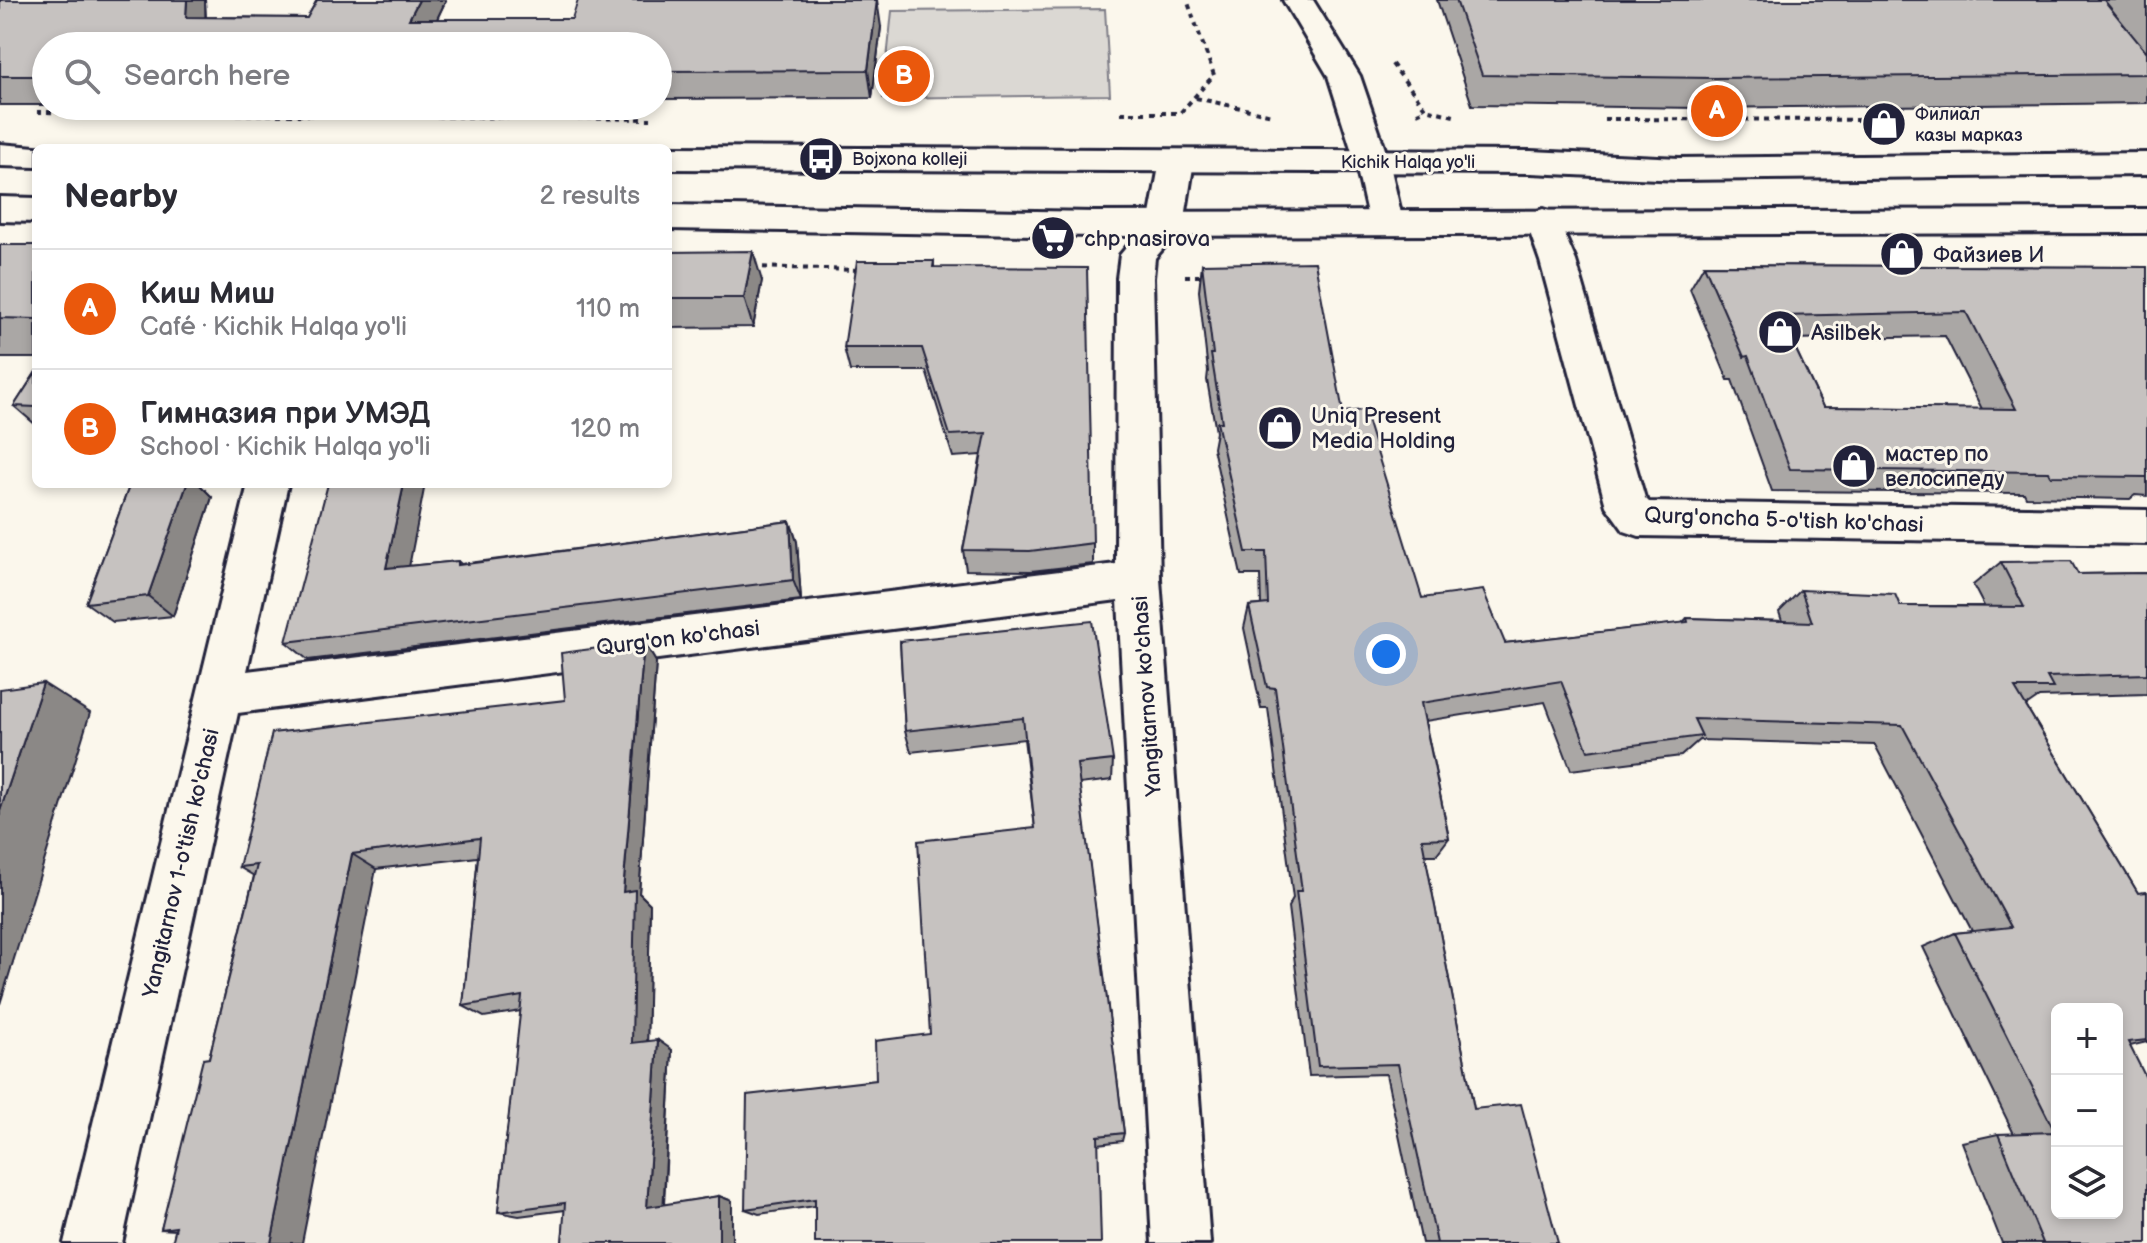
<!DOCTYPE html>
<html lang="en">
<head>
<meta charset="utf-8">
<style>
  :root { --surface:#fff; --page:#f7f7f7; --text:#2b2b33; --muted:#7c7c81; --line:#e1e1e2; --accent:#ea580c }
  body { margin:0; font-family:"Balsamiq Sans",sans-serif; background:var(--page); color:var(--text) }
  .controls { position:absolute; right:24px; bottom:24px; display:grid; overflow:hidden; border-radius:12px; box-shadow:0 4px 12px #0003 }
  .controls button { width:72px; height:72px; display:grid; place-items:center; padding:0; border:0; border-bottom:2px solid var(--line); background:var(--surface); color:var(--text); font:40px sans-serif }
  .you { position:absolute; left:1386px; top:654px; width:28px; height:28px; margin:-20px; border:6px solid #fff; border-radius:50%; background:#1a73e8; box-shadow:0 0 0 12px #1a73e833 }
  .badge { display:grid; place-items:center; width:52px; height:52px; border-radius:50%; background:var(--accent); color:#fff; font-size:26px; font-weight:700 }
  .pin { position:absolute; translate:-50% -50%; border:4px solid #fff; box-shadow:0 2px 8px #0006 }
  .list { margin:0; padding:0; list-style:none }
  h2 { display:flex; justify-content:space-between; align-items:center; height:104px; margin:0; padding:0 32px; font-size:34px }
  h2 small { font-size:26px; font-weight:400; color:var(--muted) }
  .list li { display:grid; grid-template-columns:52px 1fr auto; gap:24px; align-items:center; box-sizing:border-box; height:120px; padding:0 32px; border-top:2px solid var(--line) }
  .list b { display:block; font-size:30px; white-space:nowrap }
  .list p { margin:0; font-size:26px; white-space:nowrap; color:var(--muted) }
  .list em { font-size:26px; font-style:normal; color:var(--muted) }
  .icon { flex:none; width:44px; height:44px; fill:none; stroke:currentColor; stroke-width:2; stroke-linecap:round; stroke-linejoin:round }
  .map { position:relative; flex:none; width:2147px; height:1243px; overflow:hidden }
  .search { position:absolute; background:var(--surface); box-shadow:0 4px 12px #0003; left:32px; top:32px; width:640px; height:88px; display:flex; align-items:center; gap:20px; box-sizing:border-box; padding:0 28px; border-radius:44px; color:var(--muted); font-size:30px }
  .panel { position:absolute; background:var(--surface); box-shadow:0 4px 12px #0003; left:32px; top:144px; width:640px; height:344px; border-radius:12px }
  .map>svg:first-child { display:block }
</style>
</head>
<body>
<div class="map">
<svg width="2147" height="1243" viewBox="0 0 2147 1243">
  <rect width="100%" height="100%" fill="#fbf7ec"/>
  <filter id="ink" filterUnits="userSpaceOnUse"><feTurbulence type="fractalNoise" baseFrequency=".0125" numOctaves="2"/><feDisplacementMap in="SourceGraphic" scale="16" xChannelSelector="R" yChannelSelector="G"/><feConvolveMatrix kernelMatrix="1 2 1 2 8 2 1 2 1" color-interpolation-filters="sRGB"/></filter>
  <g filter="url(#ink)">
    <polygon fill="#dbd8d3" stroke="#7e7d87" stroke-width="2" points="1105,9 1110,95 883,98 892,11"/>
    <g fill="none" stroke-linecap="round" stroke-linejoin="round">
      <g stroke="#22223b" stroke-width="6">
        <g id="street">
          <polygon points="1177,150 1189,153 1194,161 1184,224 1155,258 1153,278 1160,579 1210,1243 1152,1243 1118,600 238,713 122,1243 64,1243 248,484 288,484 247,671 1116,564 1117,278 1120,255 1149,220 1160,161 1165,153"/>
          <polygon points="1543,209 1555,213 1576,261 1645,498 1649,502 2147,510 2147,544 1639,536 1624,531 1606,506 1540,261 1526,221 1531,213"/>
        </g>
      </g>
      <g stroke="#22223b" stroke-width="6">
        <polygon id="secondary" points="1283,0 1313,0 1360,76 1389,161 1403,222 1398,230 1386,234 1374,230 1369,222 1355,161 1328,76"/>
      </g>
      <g stroke="#22223b" stroke-width="6">
        <g id="highway">
          <polygon points="0,144 47,148 36,148 36,167 0,166"/>
          <polygon points="668,147 1531,151 1679,158 2147,153 2147,175 1679,180 1531,173 668,169 668,148 664,148"/>
          <polygon points="0,197 36,198 36,222 0,221"/>
          <polygon points="668,205 1094,212 2147,209 2147,233 1094,236 668,229"/>
        </g>
      </g>
      <g stroke="#22223b" stroke-width="4" stroke-dasharray="5 5" stroke-linecap="butt">
        <polyline points="1392,64 1426,109 1454,116"/>
        <polyline points="1196,98 1272,115"/>
        <polyline points="37,112 651,119"/>
        <polyline points="1121,113 1180,113 1214,75 1187,0"/>
        <polyline points="1417,113 1426,109"/>
        <polyline points="1604,119 1886,120"/>
        <polyline points="753,267 859,270"/>
        <polyline points="1185,276 1207,276"/>
      </g>
      <use href="#street" fill="#fbf7ec" fill-rule="evenodd"/>
      <use href="#secondary" fill="#fbf7ec" fill-rule="evenodd"/>
      <use href="#highway" fill="#fbf7ec" fill-rule="evenodd"/>
    </g>
    <g fill="#aaa7a5" stroke="#22223b" stroke-width="2" fill-rule="evenodd">
      <polygon points="0,0 205,0 206,17 307,18 317,0 446,0 437,19 881,27 872,98 658,99 658,46 46,46 46,105 0,105"/>
      <polygon points="1437,0 2147,0 2147,103 1698,108 1472,105"/>
      <rect x="0" y="245" width="36" height="113"/>
      <polygon points="668,252 762,281 753,327 668,328"/>
      <polygon points="934,261 934,267 1093,543 1093,564 1031,571 966,570 963,550 981,455 953,457 926,371 850,371 844,348"/>
      <polygon points="1202,264 1343,412 1422,598 1505,643 1682,623 1687,618 1782,621 1779,612 1801,590 1900,606 1984,606 1973,585 2001,562 2078,574 2147,573 2147,694 2039,697 2026,706 2138,893 2147,892 2147,1042 2130,1046 2147,1243 2002,1243 1962,1142 1998,1134 2014,1134 1923,947 1955,933 1972,931 1875,745 1699,740 1681,756 1571,770 1545,702 1425,721 1449,838 1436,855 1425,855 1474,1109 1558,1243 1422,1243 1386,1074 1309,1076 1288,907 1293,898 1268,708 1261,708 1244,628 1249,606 1261,605 1260,575 1241,575 1213,448 1216,432 1207,380 1208,371 1199,291"/>
      <path d="M1704,265L2147,267V496L2135,495L2130,499L2026,497L2024,493L1772,491L1732,380H1728L1690,289ZM1945,336L1982,409L1823,407L1791,339Z"/>
      <polygon points="36,372 36,425 14,406"/>
      <polygon points="130,484 199,484 212,497 173,616 113,622 86,603"/>
      <polygon points="790,521 797,542 801,600 308,660 286,642 409,566 458,561 461,564"/>
      <polygon points="900,641 1113,760 1112,780 1079,784 1124,1133 1122,1141 1098,1144 815,1206 759,1214 745,1209 876,1080 930,1034 1035,828 1024,739 911,752 905,731"/>
      <polygon points="644,642 656,662 639,893 650,904 647,1041 672,1050 664,1205 719,1196 732,1201 732,1243 562,1243 565,1210 519,1216 498,1212 521,1011 484,1017 463,1006 478,857 376,869 175,1230 161,1229 209,1058 254,876 239,867 565,700"/>
    </g>
    <g fill="#8b8886" stroke="#22223b" stroke-width="2">
      <polygon points="187,0 205,0 206,46 186,17"/>
      <polygon points="419,0 446,0 424,46 409,19"/>
      <polygon points="877,0 881,27 872,98 868,70"/>
      <polygon points="753,251 762,281 753,327 744,298"/>
      <polygon points="187,484 199,484 212,497 173,616 148,596"/>
      <polygon points="404,484 425,484 405,588 386,568"/>
      <polygon points="790,521 797,542 801,600 793,580"/>
      <polygon points="644,642 656,662 639,893 650,904 647,1053 632,1043 623,892"/>
      <polygon points="43,683 90,713 0,1004 0,811"/>
      <polygon points="352,854 376,869 302,1243 271,1243"/>
      <polygon points="658,1040 672,1050 663,1212 647,1207"/>
      <polygon points="719,1196 732,1201 732,1243 719,1243"/>
    </g>
    <g fill="#c6c2c0" stroke="#22223b" stroke-width="2" fill-rule="evenodd">
      <polygon points="0,0 187,0 186,17 307,18 317,0 419,0 409,19 572,19 578,0 877,0 868,70 658,71 658,46 46,46 46,76 0,76"/>
      <polygon points="1456,0 2104,0 2147,53 2147,74 1714,78 1482,75"/>
      <polygon points="0,245 36,245 36,319 0,318"/>
      <polygon points="753,251 744,298 668,298 668,252"/>
      <polygon points="857,261 934,261 933,267 1087,268 1093,543 1030,551 963,550 986,433 950,435 922,348 844,348"/>
      <path d="M1315,262L1343,412L1364,410L1422,598L1483,590L1505,643L1688,622L1687,618L1812,622L1801,590L1895,594L1900,606L2024,607L2001,562L2071,561L2078,574L2147,573V674L2047,677L2053,688H2015L2138,893L2147,892V1040L2128,1042L2147,1080V1243H2043L1998,1134L2055,1132L1955,933L2011,927L1902,725L1694,719L1702,736L1588,751L1561,681L1421,703L1449,838L1422,839L1474,1109L1521,1104L1558,1243H1437L1398,1064L1318,1066L1296,891H1302L1275,688L1267,687L1249,606L1268,604L1266,552H1246L1217,422H1222L1211,354H1213L1202,264ZM2057,1009H2117V1213H2057Z"/>
      <path d="M1704,265L2147,267V477L2051,476L2049,472L1790,469L1748,356L1744,357ZM1966,312L2016,409L1823,407L1780,316Z"/>
      <polygon points="36,372 36,407 14,406"/>
      <polygon points="130,484 187,484 148,596 86,603"/>
      <polygon points="328,484 404,484 386,568 458,561 458,565 790,521 793,580 286,642"/>
      <polygon points="1092,621 1113,760 1077,764 1124,1133 1098,1136 1101,1243 815,1243 815,1199 745,1209 747,1095 876,1080 875,1041 930,1034 918,841 1035,828 1023,718 905,731 900,641"/>
      <polygon points="644,642 623,892 635,890 632,1043 658,1040 647,1207 719,1196 719,1243 562,1243 565,1203 498,1212 522,996 463,1006 480,838 352,854 271,1243 172,1243 176,1227 161,1229 203,1059 209,1058 257,865 239,867 272,733 565,700 561,653"/>
      <polygon points="43,683 0,811 0,689"/>
    </g>
  </g>
  <defs>
    <g id="shop-disc" transform="scale(2.3)"><circle r="9.5" fill="#22223b" stroke="#fbf7ec"/><path d="M-5-2.5h2.3a2.7 3.5 0 0 1 5.4 0H5L5.5 6h-11ZM-1.5-2.5h3a1.5 2.3 0 0 0-3 0Z" fill="#fff"/></g>
    <g id="bus-disc" transform="scale(2.3)"><circle r="9.5" fill="#22223b" stroke="#fbf7ec"/><path d="M-5-6H5V4H4V6H2V4H-2V6H-4V4H-5ZM-3.5-4V0h7V-4ZM-3.5 1.2v1.5H-2V1.2ZM2 1.2v1.5H3.5V1.2Z" fill="#fff"/></g>
    <g id="supermarket-disc" transform="scale(2.3)"><circle r="9.5" fill="#22223b" stroke="#fbf7ec"/><path d="M-6-5.5h2.5l.6 2H6L4.5 2H-2.5L-4.4-4H-6ZM-1.5 3.2a1.3 1.3 0 1 0 .1 0ZM3 3.2a1.3 1.3 0 1 0 .1 0Z" fill="#fff"/></g>
  </defs>
  <g fill-rule="evenodd">
    <use href="#shop-disc" x="1884" y="124"/>
    <use href="#bus-disc" x="821" y="159"/>
    <use href="#supermarket-disc" x="1053" y="238"/>
    <use href="#shop-disc" x="1902" y="254"/>
    <use href="#shop-disc" x="1780" y="332"/>
    <use href="#shop-disc" x="1280" y="428"/>
    <use href="#shop-disc" x="1854" y="466"/>
  </g>
  <g text-anchor="middle" stroke-width="6" stroke-linejoin="round" paint-order="stroke">
    <g font-size="18" fill="#22223b" stroke="#fbf7ec" text-anchor="start">
      <text x="1915" y="120">Филиал<tspan x="1915" dy="21">казы марказ</tspan></text>
      <text x="852" y="165">Bojxona kolleji</text>
    </g>
    <g font-size="18" fill="#22223b" stroke="#fbf7ec">
      <text x="1408" y="168">Kichik Halqa yo'li</text>
    </g>
    <g font-size="22" fill="#22223b" stroke="#fbf7ec" text-anchor="start">
      <text x="1084" y="246">chp nasirova</text>
      <text x="1933" y="262">Файзиев И</text>
      <text x="1811" y="340">Asilbek</text>
      <text x="1311" y="423">Uniq Present<tspan x="1311" dy="25">Media Holding</tspan></text>
      <text x="1885" y="461">мастер по<tspan x="1885" dy="25">велосипеду</tspan></text>
    </g>
    <g font-size="22" fill="#22223b" stroke="#fbf7ec">
      <text transform="translate(1784 519) rotate(2)" y="8">Qurg'oncha 5-o'tish ko'chasi</text>
      <text transform="translate(678 637) rotate(-7)" y="8">Qurg'on ko'chasi</text>
      <text transform="translate(1146 696) rotate(-94)" y="8">Yangitarnov ko'chasi</text>
      <text transform="translate(180 863) rotate(-77)" y="8">Yangitarnov 1-o'tish ko'chasi</text>
    </g>
  </g>
</svg>
<div class="controls">
<button>+</button>
<button>−</button>
<button><svg class="icon" aria-label="layers" viewBox="0 0 24 24"><path d="M12 4l9 5-9 5-9-5zM3 14l9 5 9-5"/></svg></button>
</div>
<div class="you"></div>
<div class="pin badge" style="left:1717px;top:111px">A</div>
<div class="pin badge" style="left:904px;top:76px">B</div>
<div class="search"><svg class="icon" aria-label="search" viewBox="0 0 24 24"><circle cx="10" cy="10" r="6"/><path d="M15 15l6 6"/></svg>Search here</div>
<section class="panel">
<h2>Nearby<small>2 results</small></h2>
<ul class="list">
<li><span class="badge">A</span><div><b>Киш Миш</b><p>Café · Kichik Halqa yo'li</p></div><em>110 m</em></li>
<li><span class="badge">B</span><div><b>Гимназия при УМЭД</b><p>School · Kichik Halqa yo'li</p></div><em>120 m</em></li>
</ul>
</section>
</div>
</body>
</html>
